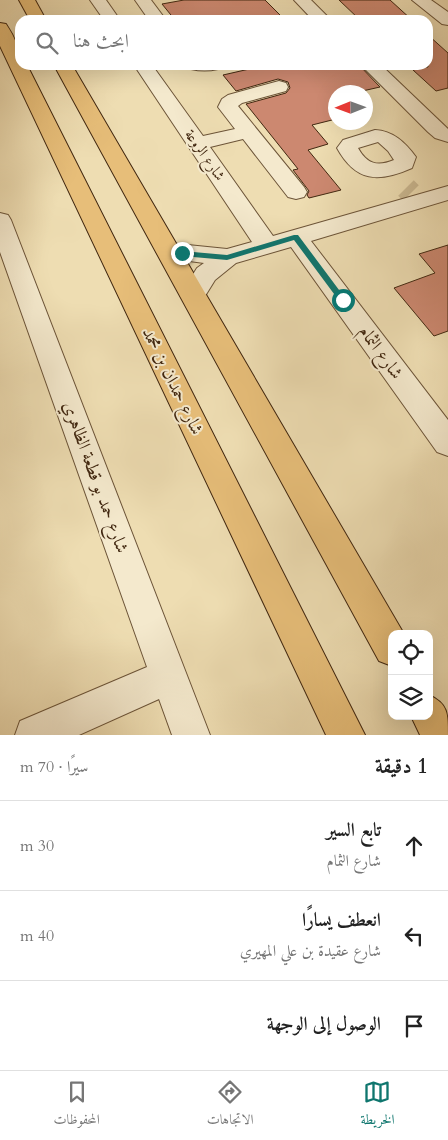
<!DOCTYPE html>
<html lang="ar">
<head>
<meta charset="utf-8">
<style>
  :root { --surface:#fff; --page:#f2f2f2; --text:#222; --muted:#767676; --line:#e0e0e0; --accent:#0f766e }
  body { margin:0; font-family:Cardo,Amiri,serif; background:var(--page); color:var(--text); direction:rtl }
  .controls { position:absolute; right:15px; bottom:15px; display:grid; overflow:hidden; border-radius:10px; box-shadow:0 5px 20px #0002 }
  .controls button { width:45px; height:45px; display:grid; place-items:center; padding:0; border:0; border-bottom:1px solid var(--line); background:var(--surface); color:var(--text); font:25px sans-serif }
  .compass { position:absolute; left:328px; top:85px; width:45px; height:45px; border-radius:50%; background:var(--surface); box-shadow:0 5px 20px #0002; rotate:269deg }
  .stop { position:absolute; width:15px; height:15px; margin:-11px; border:4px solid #0f766e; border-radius:50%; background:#fff }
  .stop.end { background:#0f766e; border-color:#fff; box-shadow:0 1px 5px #0008 }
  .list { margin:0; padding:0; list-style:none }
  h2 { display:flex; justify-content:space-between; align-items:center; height:65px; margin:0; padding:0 20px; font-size:21px }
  h2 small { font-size:16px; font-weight:400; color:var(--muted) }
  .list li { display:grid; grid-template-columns:32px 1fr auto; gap:15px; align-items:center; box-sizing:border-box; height:90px; padding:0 20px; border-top:1px solid var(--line) }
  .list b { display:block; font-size:19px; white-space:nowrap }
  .list p { margin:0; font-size:16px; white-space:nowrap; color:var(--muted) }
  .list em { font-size:16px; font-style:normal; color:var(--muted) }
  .icon { flex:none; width:28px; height:28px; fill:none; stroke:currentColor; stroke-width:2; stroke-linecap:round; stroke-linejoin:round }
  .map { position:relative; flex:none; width:448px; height:735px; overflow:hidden; direction:ltr }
  .search { position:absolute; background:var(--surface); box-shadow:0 5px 20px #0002; left:15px; right:15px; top:15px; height:55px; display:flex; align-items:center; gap:12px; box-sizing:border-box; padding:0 18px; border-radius:15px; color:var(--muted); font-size:19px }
  .sheet { height:335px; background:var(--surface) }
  nav { display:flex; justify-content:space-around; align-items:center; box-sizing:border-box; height:70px; border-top:1px solid var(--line); background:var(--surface); font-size:14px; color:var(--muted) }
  nav a { display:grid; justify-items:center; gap:2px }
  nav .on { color:var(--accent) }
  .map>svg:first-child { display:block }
</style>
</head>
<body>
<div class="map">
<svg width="448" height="735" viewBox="0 0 448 735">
  <rect width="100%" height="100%" fill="#eeddb2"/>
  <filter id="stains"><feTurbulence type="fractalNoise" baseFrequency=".004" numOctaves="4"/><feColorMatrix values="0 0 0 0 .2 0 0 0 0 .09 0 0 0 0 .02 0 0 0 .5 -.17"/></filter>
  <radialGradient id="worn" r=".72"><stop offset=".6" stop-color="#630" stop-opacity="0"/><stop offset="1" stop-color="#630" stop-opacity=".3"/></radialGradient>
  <g fill="#cc8870" stroke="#412710">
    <polygon points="184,0 265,0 285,20 175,20 162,4"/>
    <polygon points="339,0 390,0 412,20 360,20"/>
    <polygon points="428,35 448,53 448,88 436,91 413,70 428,67"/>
    <polygon points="267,65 359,65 380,87 358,92 336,92 336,119 312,125 328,144 308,150 341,190 309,198 307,195 309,191 293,170 298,169 246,104 286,93 290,88 288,82 278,79 236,91 223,75"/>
    <polygon points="448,245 448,331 434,336 394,288 435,273 419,254"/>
  </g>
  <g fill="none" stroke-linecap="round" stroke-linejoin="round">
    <polyline stroke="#cbb992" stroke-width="22" stroke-dasharray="22 11" stroke-linecap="butt" points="406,188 411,193"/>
    <g stroke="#6c5438" stroke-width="2">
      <g id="minor">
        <polygon points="90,0 106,0 120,20 104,20"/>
        <polygon points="135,0 151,0 166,20 149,20"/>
        <polygon points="294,0 311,0 331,20 313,20"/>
        <polygon points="412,0 431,0 448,12 448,25 442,24"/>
        <polygon points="134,65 152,65 203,136 235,129 218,107 222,99 228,95 279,81 286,83 288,87 286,91 242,103 238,106 304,187 307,192 304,197 296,199 288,197 243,139 210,147 273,236 448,186 448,200 311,241 448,420 448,456 437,452 291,247 236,263 215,280 202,301 193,304 184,301 180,295 197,268 204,263 160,257 156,251 160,245 168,243 227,249 252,242"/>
        <path d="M188,65H221L218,69C209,71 200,71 191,69Z"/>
        <polygon points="361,65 381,65 448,129 448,142 435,138 428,132"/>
        <path d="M375,130C393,131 405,142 416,157L412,168C378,183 356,182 337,148L343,140ZM378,142L388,151L394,160C377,167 367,164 358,148Z"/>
        <polygon points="0,213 8,215 11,220 210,735 172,735 159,699 79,735 15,735 20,721 147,667 0,252"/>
      </g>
    </g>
    <g stroke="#412710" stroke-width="2">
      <g id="major">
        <polygon points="19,0 35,0 46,20 30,20"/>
        <path d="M0,23L6,24C15,37 20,50 20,65H27L365,735H326L0,46Z"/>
        <polygon points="54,65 72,65 404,634 392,634 392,666 379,661"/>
        <path d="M429,695C448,704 448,713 448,735H420L411,716H429Z"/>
      </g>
    </g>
    <use href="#minor" fill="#f4e9cd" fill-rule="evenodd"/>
    <use href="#major" fill="#e7be79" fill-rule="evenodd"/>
  </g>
  <polygon fill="#0f766e" points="294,235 298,235 345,298 345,302 340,302 294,240 227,260 182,256 179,253 182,251 227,255"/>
  <g text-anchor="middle" stroke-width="4" stroke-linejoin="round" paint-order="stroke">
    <g font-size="15" fill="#412710" stroke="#f4e9cd">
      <text transform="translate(205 155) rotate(55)" y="5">شارع الروعة</text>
    </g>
    <g font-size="18" fill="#412710" stroke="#f4e9cd">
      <text transform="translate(381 352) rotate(54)" y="6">شارع الثمام</text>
      <text transform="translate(173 381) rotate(64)" y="6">شارع حمدان بن محمد</text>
      <text transform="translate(96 477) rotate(70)" y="6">شارع حمد بو قطعة الظاهري</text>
    </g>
  </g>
  <rect width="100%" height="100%" filter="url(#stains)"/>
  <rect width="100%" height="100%" fill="url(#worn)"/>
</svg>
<div class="controls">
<button><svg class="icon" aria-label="locate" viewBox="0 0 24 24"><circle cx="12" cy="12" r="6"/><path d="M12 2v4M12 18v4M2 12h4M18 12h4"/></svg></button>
<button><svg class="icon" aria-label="layers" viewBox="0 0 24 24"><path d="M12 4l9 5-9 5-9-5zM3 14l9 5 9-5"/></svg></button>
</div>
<svg class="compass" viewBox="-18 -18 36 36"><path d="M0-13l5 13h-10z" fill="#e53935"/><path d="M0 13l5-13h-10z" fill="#767676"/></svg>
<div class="stop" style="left:343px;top:300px"></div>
<div class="stop end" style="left:182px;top:253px"></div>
<div class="search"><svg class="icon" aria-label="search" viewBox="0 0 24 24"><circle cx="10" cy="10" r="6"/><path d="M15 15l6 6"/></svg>ابحث هنا</div>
</div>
<section class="sheet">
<h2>1 دقيقة<small>سيرًا · 70 m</small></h2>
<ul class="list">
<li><svg class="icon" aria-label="ahead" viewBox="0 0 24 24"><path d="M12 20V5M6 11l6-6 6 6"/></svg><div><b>تابع السير</b><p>شارع الثمام</p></div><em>30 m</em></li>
<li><svg class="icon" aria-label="left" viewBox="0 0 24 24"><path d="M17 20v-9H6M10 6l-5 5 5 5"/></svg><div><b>انعطف يسارًا</b><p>شارع عقيدة بن علي المهيري</p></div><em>40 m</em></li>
<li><svg class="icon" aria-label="arrive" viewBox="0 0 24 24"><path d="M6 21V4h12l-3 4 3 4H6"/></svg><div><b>الوصول إلى الوجهة</b></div></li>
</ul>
</section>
<nav>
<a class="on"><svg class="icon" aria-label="map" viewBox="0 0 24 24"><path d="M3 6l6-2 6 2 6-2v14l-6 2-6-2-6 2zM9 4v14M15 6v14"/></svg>الخريطة</a>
<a><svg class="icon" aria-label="directions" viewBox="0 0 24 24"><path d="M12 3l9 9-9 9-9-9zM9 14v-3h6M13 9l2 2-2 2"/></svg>الاتجاهات</a>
<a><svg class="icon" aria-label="saved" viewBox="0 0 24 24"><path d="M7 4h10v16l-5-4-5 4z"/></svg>المحفوظات</a>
</nav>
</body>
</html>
